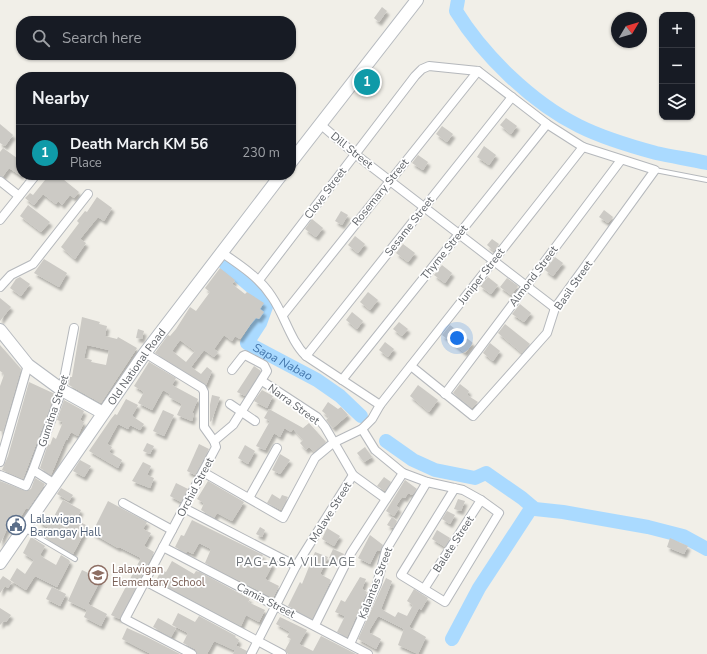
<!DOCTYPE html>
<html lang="en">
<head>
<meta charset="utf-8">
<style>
  :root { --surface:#171b24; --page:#242831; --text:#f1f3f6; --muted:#9ea1a6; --line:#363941; --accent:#ea4335 }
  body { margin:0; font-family:"Nunito Sans",sans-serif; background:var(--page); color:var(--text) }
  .controls { position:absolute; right:12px; top:12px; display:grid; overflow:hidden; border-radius:8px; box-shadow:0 1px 3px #0004 }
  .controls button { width:36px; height:36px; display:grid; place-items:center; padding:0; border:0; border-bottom:1px solid var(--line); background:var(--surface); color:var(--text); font:20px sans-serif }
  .compass { position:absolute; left:611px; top:12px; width:36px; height:36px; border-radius:50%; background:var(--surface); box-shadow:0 1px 3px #0004; rotate:52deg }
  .you { position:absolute; left:457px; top:338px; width:14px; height:14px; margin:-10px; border:3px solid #fff; border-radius:50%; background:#1a73e8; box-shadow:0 0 0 6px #1a73e833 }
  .badge { display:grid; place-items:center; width:26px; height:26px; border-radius:50%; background:var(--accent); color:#fff; font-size:13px; font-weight:700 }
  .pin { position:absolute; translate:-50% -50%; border:2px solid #fff; box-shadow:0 1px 4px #0006 }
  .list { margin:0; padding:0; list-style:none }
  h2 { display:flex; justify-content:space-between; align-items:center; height:52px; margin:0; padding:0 16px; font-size:17px }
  h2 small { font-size:13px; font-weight:400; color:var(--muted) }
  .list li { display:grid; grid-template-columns:26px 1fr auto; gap:12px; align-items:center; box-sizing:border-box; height:56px; padding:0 16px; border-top:1px solid var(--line) }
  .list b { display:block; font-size:15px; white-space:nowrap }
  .list p { margin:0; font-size:13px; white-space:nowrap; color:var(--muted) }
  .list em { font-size:13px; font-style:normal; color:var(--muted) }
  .icon { flex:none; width:22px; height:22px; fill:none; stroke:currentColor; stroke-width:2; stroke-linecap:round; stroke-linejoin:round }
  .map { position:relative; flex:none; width:707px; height:654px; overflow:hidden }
  .search { position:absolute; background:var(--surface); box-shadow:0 1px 3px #0004; left:16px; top:16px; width:280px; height:44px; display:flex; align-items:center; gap:10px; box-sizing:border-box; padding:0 14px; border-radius:16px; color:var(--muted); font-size:15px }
  .panel { position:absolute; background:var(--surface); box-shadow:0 1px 3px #0004; left:16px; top:72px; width:280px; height:108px; border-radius:16px }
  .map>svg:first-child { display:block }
</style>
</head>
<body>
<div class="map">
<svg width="707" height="654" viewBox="0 0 707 654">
  <defs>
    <filter id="shadow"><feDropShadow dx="2.5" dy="4" stdDeviation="1" flood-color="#0004"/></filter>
  </defs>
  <rect width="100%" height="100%" fill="#f1efe8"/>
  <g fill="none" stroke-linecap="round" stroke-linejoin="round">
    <g stroke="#aadaff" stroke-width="14">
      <path d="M458,0L456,11C483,55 532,103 579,126C603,138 630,146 656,153C673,157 690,159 707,163"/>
      <path id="s1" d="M226,265L268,301L260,323L247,343L317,380L340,396L361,416"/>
      <polyline points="386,441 413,460 435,470 475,478 486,473 522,498 535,509 563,512 648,527 683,536 707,549"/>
      <polyline points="452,639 479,588 532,507"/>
    </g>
  </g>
  <g fill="#cccac5" fill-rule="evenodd" filter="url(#shadow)">
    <polygon points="382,7 387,11 379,22 374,18"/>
    <polygon points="506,118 517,126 511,134 500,125"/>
    <polygon points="0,124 13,135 5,146 0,143"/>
    <polygon points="442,126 453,134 447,142 436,134"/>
    <polygon points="484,146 496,155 489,165 477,157"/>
    <polygon points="3,148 21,161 21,176 9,168 3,176 0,176 0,152"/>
    <polygon points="418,155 428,162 423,170 412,163"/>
    <polygon points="49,175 58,175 79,192 74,198 70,195 62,205 58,201 56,204 43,194 34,205 25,198 30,193 33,195"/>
    <polygon points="97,197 112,208 104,221 98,217 80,239 86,243 75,259 61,247 79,223 77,221 85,211 87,212"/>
    <polygon points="28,205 50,222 41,232 20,216"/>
    <polygon points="604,210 613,217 608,223 599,217"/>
    <polygon points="341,211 348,215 342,225 335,221"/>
    <polygon points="312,219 323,228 316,237 305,229"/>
    <polygon points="355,236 365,244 358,253 348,245"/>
    <polygon points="492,239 499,244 494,251 487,245"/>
    <polygon points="403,244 415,253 408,262 396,253"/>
    <polygon points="555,257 563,263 553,276 545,270"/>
    <polygon points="44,259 67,273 59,287 34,273"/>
    <polygon points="442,265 452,273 445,283 434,275"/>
    <path d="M220,268L235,280L232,284L245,294L247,292L264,303L260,309L264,312L259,319L256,318L250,325L240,339L235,336L232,341L224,335L214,349L218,352L214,357L204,350L191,367L201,374L207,367L212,371L206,385L155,353L168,335L170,336L176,329L190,307L196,311L210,292L205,288ZM180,340L195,351L186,362L172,351Z"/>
    <polygon points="20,277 30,284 21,296 10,288 16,279"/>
    <polygon points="488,277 498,285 491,294 480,286"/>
    <polygon points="507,278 518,286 511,295 500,287"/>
    <polygon points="368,292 378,300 370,310 360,302"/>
    <polygon points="0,298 11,307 0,321"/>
    <polygon points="520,304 531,313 524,322 512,314"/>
    <polygon points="352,312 363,321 357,329 346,320"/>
    <path d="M82,317L100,322L99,324L107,326L105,336L117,339L118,337L137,348L101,403L69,385L70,377H72ZM87,345L109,350L106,365L91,362L92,360L84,358Z"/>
    <polygon points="399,322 408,329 402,336 393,329"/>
    <polygon points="505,324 530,344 522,353 498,333"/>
    <polygon points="450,325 473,343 465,353 442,335"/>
    <polygon points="138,329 144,331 142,339 136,338"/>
    <polygon points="385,342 394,349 388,357 379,350"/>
    <polygon points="490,343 500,351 493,361 483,353"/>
    <polygon points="0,345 21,369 3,432 0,431 0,386 4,375 3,373 0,371"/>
    <polygon points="149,362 176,378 172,385 198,399 192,413 194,414 192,421 177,415 182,404 169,397 170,394 163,390 152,410 138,403 144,392 134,386"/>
    <polygon points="254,366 261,371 245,396 237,392"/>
    <polygon points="29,382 55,394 23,479 2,470 8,456"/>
    <polygon points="460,384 469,391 467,395 478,402 472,408 453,393"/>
    <polygon points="418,385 438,400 429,412 410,396"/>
    <polygon points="262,390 273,396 267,408 254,401"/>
    <polygon points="212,395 220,397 211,422 210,421 210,405"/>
    <polygon points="126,399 138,405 132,416 144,424 140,430 130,425 128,429 118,424 107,444 112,447 109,452 122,460 118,468 89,451 111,419 115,414 117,415"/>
    <polygon points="64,400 84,411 80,420 84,422 78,436 71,432 67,440 66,439 51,475 40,468 48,444 50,445 53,437 56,439 63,422 57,420"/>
    <polygon points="328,402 338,409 341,407 348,415 333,428 326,420 329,417 322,411"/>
    <polygon points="269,409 303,428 309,423 326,442 314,452 309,447 306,450 300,443 303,440 293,429 291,432 286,429 284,429 280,437 274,433 265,450 256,446 270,421 264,418"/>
    <polygon points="163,410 174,415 164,436 153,431"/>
    <polygon points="147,443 154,446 150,454 143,451"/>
    <polygon points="199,444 209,449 195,475 187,471"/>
    <polygon points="245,445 255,451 248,464 238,458"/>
    <polygon points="365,447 372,457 364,462 357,453"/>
    <polygon points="280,454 290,460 280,474 272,470"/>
    <polygon points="80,460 91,466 84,477 73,471"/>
    <polygon points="143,462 151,466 147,475 154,478 150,488 132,481"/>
    <polygon points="384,477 391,482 385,491 377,486"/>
    <polygon points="35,478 45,484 28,509 26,508 13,531 7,529 0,544 0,481 26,491 31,489"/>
    <polygon points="405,480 417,489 412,495 408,493 405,498 402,497 396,506 399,508 394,516 386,511"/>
    <polygon points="208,481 244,502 232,521 217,513 214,518 201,510 204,503 197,499"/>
    <polygon points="176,483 188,489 181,502 170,496"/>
    <polygon points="61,488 73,495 69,501 57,494"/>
    <polygon points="272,494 280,499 282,495 288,497 281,510 267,503"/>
    <polygon points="458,499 465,501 461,511 454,509"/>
    <polygon points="63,500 81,510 76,520 88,526 73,554 44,537 49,528 39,522 43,514 52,520"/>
    <polygon points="108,501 147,522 143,529 151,533 144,546 154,552 120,619 111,615 141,558 119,547 118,548 92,533"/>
    <polygon points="447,511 455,515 450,524 442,519"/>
    <polygon points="392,517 397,521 393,528 387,525"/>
    <polygon points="192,520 263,555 261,558 273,564 265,579 279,586 273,598 205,563 211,549 199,543 193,554 187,551 186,553 175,547 181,535 184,536"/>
    <polygon points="260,527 265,530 262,537 256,534"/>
    <polygon points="327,528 340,536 334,546 322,539"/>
    <polygon points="437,530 450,538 445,547 432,539"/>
    <polygon points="370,535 383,545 380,551 377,550 370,564 358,558"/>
    <polygon points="31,537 45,546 40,555 44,558 56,565 61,555 69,560 70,562 57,587 35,576 26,590 10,580 17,568 25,574 34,560 23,553"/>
    <polygon points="670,538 688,546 684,554 667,547"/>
    <polygon points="333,549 344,554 340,563 329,558"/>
    <polygon points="315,552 328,557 320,574 331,580 312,619 288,606 300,582 302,584"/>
    <polygon points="172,561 194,574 196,571 200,572 250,599 248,602 265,610 259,622 246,615 241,626 156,581 161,570 166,572"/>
    <polygon points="82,570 101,579 88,604 107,614 101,626 84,617 87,610 68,601"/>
    <polygon points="3,576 12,582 8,588 5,586 0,593 0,580"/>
    <polygon points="360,577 366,579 362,589 367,592 347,637 337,632 345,616 335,612 341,600 345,602"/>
    <polygon points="386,578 392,581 381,609 395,617 398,612 407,616 413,605 407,601 414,589 428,598 421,610 419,608 409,627 426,637 418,654 398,645 404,629 378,616 369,631 370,633 381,639 376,649 358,639"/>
    <polygon points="52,587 66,594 60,606 46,599"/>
    <polygon points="0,608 11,615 6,622 4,621 0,625"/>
    <polygon points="178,613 195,622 199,616 236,636 235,637 239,640 234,650 214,641 207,654 197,654 195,649 183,643 188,633 172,625"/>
    <polygon points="280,617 307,630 299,644 313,651 321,636 356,654 288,654 285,650 291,639 287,637 290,632 276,624"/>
    <polygon points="158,618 176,628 171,637 153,627"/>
    <polygon points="127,628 147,637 180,654 151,654 122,639"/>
    <polygon points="237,646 247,651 246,654 233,654"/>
  </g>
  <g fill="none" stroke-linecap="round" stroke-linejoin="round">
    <g stroke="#b5b8bc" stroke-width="6">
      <g id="lane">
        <polyline points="655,170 707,180"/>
        <polyline points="26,530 75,559"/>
      </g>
    </g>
    <g stroke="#b5b8bc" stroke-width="10">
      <g id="street">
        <polyline points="320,124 355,154 555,308"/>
        <polyline points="0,181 19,196"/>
        <polyline points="0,220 35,176"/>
        <path d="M221,252C240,265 260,278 272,297C285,316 290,340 306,356L380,405"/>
        <polyline points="259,280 415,76 422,69 429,66 478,71 547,124 583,147 655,170 555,308 547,333 473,416 411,366"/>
        <polyline points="0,287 11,275 33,264 88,194"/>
        <polyline points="283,315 478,71"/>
        <polyline points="145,353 202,388 204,392 204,427 214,441 216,447 125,619 192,654"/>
        <polyline points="306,356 512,97"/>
        <polyline points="342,380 547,124"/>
        <polyline points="262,381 317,417 325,427 353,475 386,499"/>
        <polyline points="445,394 621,160"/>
        <polyline points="230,404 255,421"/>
        <polyline points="362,429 375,450 403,473 427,482 463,490 481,500 499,513 445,602 401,575 455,488"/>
        <polyline points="214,441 233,425 267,371 264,365 245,355 243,356 232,370"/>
        <polyline points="0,462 28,365"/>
        <polyline points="33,470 62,390 74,328"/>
        <polyline points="203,472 283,518 315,458 333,443 362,429 372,419 380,405 583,147"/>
        <polyline points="0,475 26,486 33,470 55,484"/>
        <polyline points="249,498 277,448"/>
        <polyline points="123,503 172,530"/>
        <polyline points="184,508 296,566"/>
        <polyline points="163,547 368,654"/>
        <polyline points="145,581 282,654"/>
        <polyline points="424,589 481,500"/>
        <polyline points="315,625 351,553 403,473"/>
        <polyline points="350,644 377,584 386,550 427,482"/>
        <polyline points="251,654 296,566 353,475"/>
      </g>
    </g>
    <g stroke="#b6babf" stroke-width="14">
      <g id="secondary">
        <polyline points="291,162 417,0"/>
        <polyline points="0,330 28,365 62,390 103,413"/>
        <path id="s2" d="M0,563L145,353L281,175"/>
      </g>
    </g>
    <use href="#lane" stroke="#fff" stroke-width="4"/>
    <use href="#street" stroke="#fff" stroke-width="8"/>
    <use href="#secondary" stroke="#fff" stroke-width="12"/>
  </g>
  <defs>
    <g id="civic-ring" transform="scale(1)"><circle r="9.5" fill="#fff" stroke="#5c6f8a" stroke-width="1.5"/><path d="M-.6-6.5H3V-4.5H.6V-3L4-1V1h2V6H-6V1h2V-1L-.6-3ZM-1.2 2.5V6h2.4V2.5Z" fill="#5c6f8a"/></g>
    <g id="school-ring" transform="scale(1)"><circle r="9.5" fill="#fff" stroke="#8d6e63" stroke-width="1.5"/><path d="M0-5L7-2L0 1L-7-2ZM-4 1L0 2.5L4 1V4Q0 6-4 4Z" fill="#8d6e63"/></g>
  </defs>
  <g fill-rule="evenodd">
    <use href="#civic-ring" x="16" y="525"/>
    <use href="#school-ring" x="98" y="575"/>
  </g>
  <g text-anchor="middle" stroke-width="3.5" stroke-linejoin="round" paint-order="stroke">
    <g font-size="11" fill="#5f6368" stroke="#fff">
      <text transform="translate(352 150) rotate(39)" y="4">Dill Street</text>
      <text transform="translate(380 192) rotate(-51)" y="4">Rosemary Street</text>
      <text transform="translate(325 193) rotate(-53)" y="4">Clove Street</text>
      <text transform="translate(409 226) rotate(-52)" y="4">Sesame Street</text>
      <text transform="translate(444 252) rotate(-51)" y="4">Thyme Street</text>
      <text transform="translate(481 276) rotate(-52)" y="4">Juniper Street</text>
      <text transform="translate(533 276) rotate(-53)" y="4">Almond Street</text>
      <text transform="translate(573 285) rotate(-55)" y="4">Basil Street</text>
      <text dy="4" stroke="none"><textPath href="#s2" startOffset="239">Old National Road</textPath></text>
      <text transform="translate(294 404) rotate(36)" y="4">Narra Street</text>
      <text transform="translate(53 411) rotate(-72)" y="4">Gumitna Street</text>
      <text transform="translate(195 487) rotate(-62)" y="4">Orchid Street</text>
      <text transform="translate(330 512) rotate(-58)" y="4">Molave Street</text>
      <text transform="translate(453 544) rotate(-57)" y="4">Balete Street</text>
      <text transform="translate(375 583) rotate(-69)" y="4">Kalantas Street</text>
      <text transform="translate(266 600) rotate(27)" y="4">Camia Street</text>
    </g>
    <g font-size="11" fill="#4e5e75" stroke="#fff" text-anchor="start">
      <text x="30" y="523">Lalawigan<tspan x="30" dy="13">Barangay Hall</tspan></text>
    </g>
    <g font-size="11" fill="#785e54" stroke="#fff" text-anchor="start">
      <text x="112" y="573">Lalawigan<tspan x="112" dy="13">Elementary School</tspan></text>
    </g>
    <g font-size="12" font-style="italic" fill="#4174aa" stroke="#fff">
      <text dy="4" stroke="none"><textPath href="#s1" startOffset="143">Sapa Nabao</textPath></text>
    </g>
    <g font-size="12" letter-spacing="1" fill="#70757a" stroke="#fff">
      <text x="296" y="566">PAG-ASA VILLAGE</text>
    </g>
  </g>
</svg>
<div class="controls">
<button>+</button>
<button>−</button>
<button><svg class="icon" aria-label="layers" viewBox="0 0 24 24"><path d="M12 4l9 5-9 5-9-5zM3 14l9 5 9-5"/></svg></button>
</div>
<svg class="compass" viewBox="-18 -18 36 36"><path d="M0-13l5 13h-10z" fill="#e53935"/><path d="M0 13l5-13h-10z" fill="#9ea1a6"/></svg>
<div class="you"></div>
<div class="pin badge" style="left:367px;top:82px;background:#0f9aa8">1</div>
<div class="search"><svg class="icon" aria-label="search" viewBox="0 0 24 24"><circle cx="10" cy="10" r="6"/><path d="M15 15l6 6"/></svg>Search here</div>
<section class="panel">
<h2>Nearby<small></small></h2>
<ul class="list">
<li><span class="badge" style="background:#0f9aa8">1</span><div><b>Death March KM 56</b><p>Place</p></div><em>230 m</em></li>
</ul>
</section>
</div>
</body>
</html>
